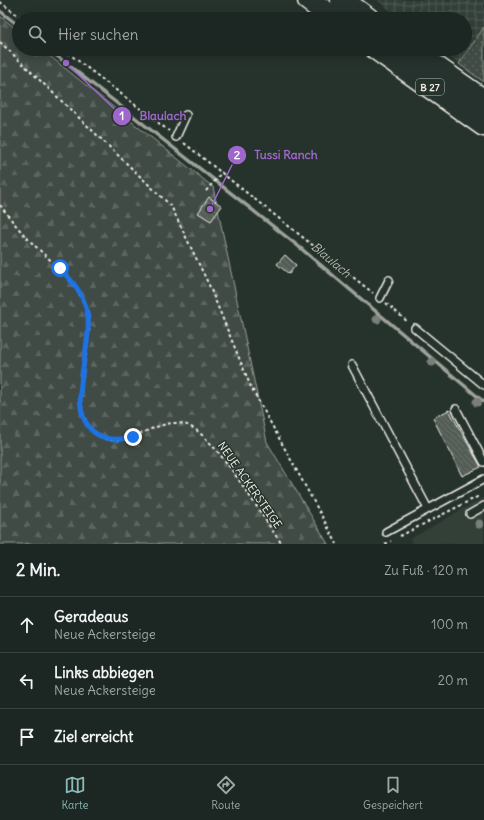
<!DOCTYPE html>
<html lang="de">
<head>
<meta charset="utf-8">
<style>
  :root { --surface:#1c2622; --page:#252e2a; --text:#f1f3f6; --muted:#a0a5a5; --line:#3a4340; --accent:#8bbbb9 }
  body { margin:0; font-family:Delius,sans-serif; background:var(--page); color:var(--text) }
  .stop { position:absolute; width:12px; height:12px; margin:-9px; border:3px solid #1a73e8; border-radius:50%; background:#fff }
  .stop.end { background:#1a73e8; border-color:#fff; box-shadow:0 1px 4px #0008 }
  .list { margin:0; padding:0; list-style:none }
  h2 { display:flex; justify-content:space-between; align-items:center; height:52px; margin:0; padding:0 16px; font-size:17px }
  h2 small { font-size:13px; font-weight:400; color:var(--muted) }
  .list li { display:grid; grid-template-columns:26px 1fr auto; gap:12px; align-items:center; box-sizing:border-box; height:56px; padding:0 16px; border-top:1px solid var(--line) }
  .list b { display:block; font-size:15px; white-space:nowrap }
  .list p { margin:0; font-size:13px; white-space:nowrap; color:var(--muted) }
  .list em { font-size:13px; font-style:normal; color:var(--muted) }
  .icon { flex:none; width:22px; height:22px; fill:none; stroke:currentColor; stroke-width:2; stroke-linecap:round; stroke-linejoin:round }
  .map { position:relative; flex:none; width:484px; height:544px; overflow:hidden }
  .search { position:absolute; background:var(--surface); box-shadow:0 2px 10px #0003; left:12px; right:12px; top:12px; height:44px; display:flex; align-items:center; gap:10px; box-sizing:border-box; padding:0 14px; border-radius:22px; color:var(--muted); font-size:15px }
  .sheet { height:220px; background:var(--surface) }
  nav { display:flex; justify-content:space-around; align-items:center; box-sizing:border-box; height:56px; border-top:1px solid var(--line); background:var(--surface); font-size:11px; color:var(--muted) }
  nav a { display:grid; justify-items:center; gap:2px }
  nav .on { color:var(--accent) }
  .map>svg:first-child { display:block }
</style>
</head>
<body>
<div class="map">
<svg width="484" height="544" viewBox="0 0 484 544">
  <defs>
    <pattern id="industrial-grid" width="8" height="8" patternUnits="userSpaceOnUse"><rect width="8" height="8" fill="#333f39"/><path d="M0 4h8M4 0v8" fill="none" stroke="#515b56"/></pattern>
    <pattern id="grass-dots" width="8" height="8" patternUnits="userSpaceOnUse"><rect width="8" height="8" fill="#414b45"/><path d="M2 2h.1M6 6h.1" fill="none" stroke="#5d6560" stroke-width="1.8" stroke-linecap="round"/></pattern>
    <pattern id="forest-firs" width="22" height="20" patternUnits="userSpaceOnUse"><rect width="22" height="20" fill="#414b45"/><path d="M5 1l3.5 6h-7zM16 11l3.5 6h-7z" fill="#5d6560"/></pattern>
    <pattern id="building-back-hatch" width="6" height="6" patternUnits="userSpaceOnUse"><rect width="6" height="6" fill="#525c55"/><path d="M-1 5l2 2M0 0l6 6M5-1l2 2" fill="none" stroke="#6c746d"/></pattern>
  </defs>
  <rect width="100%" height="100%" fill="#26332d"/>
  <filter id="ink" filterUnits="userSpaceOnUse"><feTurbulence type="fractalNoise" baseFrequency=".025" numOctaves="2"/><feDisplacementMap in="SourceGraphic" scale="8" xChannelSelector="R" yChannelSelector="G"/><feConvolveMatrix kernelMatrix="1 2 1 2 8 2 1 2 1" color-interpolation-filters="sRGB"/></filter>
  <g filter="url(#ink)">
    <polygon fill="#333f39" points="484,497 484,544 413,544 410,539"/>
    <polygon fill="url(#industrial-grid)" points="377,0 484,0 484,27 459,64 440,49 465,49 465,19 401,19"/>
    <polygon fill="url(#grass-dots)" stroke="#9a9e96" points="484,27 484,82 459,64"/>
    <polygon fill="url(#forest-firs)" stroke="#9a9e96" points="0,16 19,31 19,49 41,49 213,187 267,442 328,544 0,544"/>
    <g fill="none" stroke-linecap="round" stroke-linejoin="round">
      <g stroke="#9fa39b" stroke-width="3.5">
        <polyline points="0,11 19,26"/>
        <polyline points="48,49 298,246 484,402"/>
      </g>
    </g>
    <g fill="url(#building-back-hatch)" stroke="#f4f1e8">
      <polygon points="209,197 222,206 211,221 198,213"/>
      <polygon points="285,255 296,265 289,274 277,264"/>
      <polygon points="449,410 481,467 462,476 433,418"/>
    </g>
    <g fill="none" stroke-linecap="round" stroke-linejoin="round">
      <g stroke="#f4f1e8" stroke-width="10">
        <g id="lane">
          <polyline points="176,137 186,115"/>
          <polyline points="380,298 389,280"/>
          <polyline points="415,328 484,385"/>
          <polyline points="352,365 428,509"/>
          <polyline points="456,409 484,462"/>
          <polyline points="470,514 484,506"/>
          <polyline points="386,532 484,479"/>
        </g>
      </g>
      <g stroke="#f4f1e8" stroke-width="25">
        <g id="highway">
          <polyline points="309,0 335,19"/>
          <polyline points="342,0 368,19"/>
          <polyline points="377,49 484,125"/>
          <polyline points="410,49 484,101"/>
        </g>
      </g>
      <g stroke="#f4f1e8" stroke-width="2" stroke-dasharray="3 3" stroke-linecap="butt">
        <polyline points="0,2 23,19"/>
        <polyline points="0,42 171,206 209,285 251,387 337,544"/>
        <polyline points="63,49 169,131"/>
        <polyline points="184,143 373,293"/>
        <polyline points="206,191 222,172"/>
        <path d="M0,205C9,217 20,231 31,242C54,265 82,282 88,317C93,350 65,404 93,431C122,458 153,416 184,424C214,431 261,517 282,544"/>
        <polyline points="386,303 408,322"/>
        <polyline points="400,536 477,497 477,494"/>
        <polyline points="385,544 391,541"/>
      </g>
      <use href="#lane" stroke="#26332d" stroke-width="7"/>
      <use href="#highway" stroke="#26332d" stroke-width="22"/>
    </g>
    <g fill="#7a8079">
      <circle cx="377" cy="319" r="4.5"/>
      <circle cx="432" cy="362" r="4.5"/>
      <circle cx="477" cy="402" r="4.5"/>
      <circle cx="479" cy="524" r="4.5"/>
    </g>
  </g>
  <g fill="none" stroke-linecap="round" stroke-linejoin="round" filter="url(#ink)">
    <path stroke="#1a73e8" stroke-width="5" d="M60,268C74,283 86,297 88,318C92,350 64,410 95,433C107,441 119,440 133,437"/>
  </g>
  <g text-anchor="middle" stroke-width="3" stroke-linejoin="round" paint-order="stroke">
    <rect fill="#26332d" stroke="#b6b8b0" stroke-width="1" x="416" y="79" width="28" height="16" rx="3"/>
    <g font-size="10" font-weight="bold" fill="#f4f1e8">
      <text x="430" y="91">B 27</text>
    </g>
    <g font-size="11" fill="#f4f1e8" stroke="#26332d">
      <text transform="translate(250 485) rotate(55)" y="4">NEUE ACKERSTEIGE</text>
    </g>
    <g font-size="12" font-style="italic" fill="#bcbdb5" stroke="#26332d">
      <text transform="translate(331 260) rotate(40)" y="4">Blaulach</text>
    </g>
  </g>
  <path fill="none" stroke="#9f67cb" stroke-width="1.5" d="M66 63L122 116M210 209L237 155"/>
  <g fill="#9f67cb" stroke="#26332d" stroke-width="1.5">
    <circle cx="66" cy="63" r="4"/>
    <circle cx="210" cy="209" r="4"/>
    <circle cx="122" cy="116" r="10"/>
    <circle cx="237" cy="155" r="10"/>
  </g>
  <g font-size="12" text-anchor="middle" font-weight="bold" fill="#fff">
    <text x="122" y="120">1</text>
    <text x="237" y="159">2</text>
  </g>
  <g font-size="12" text-anchor="middle" font-weight="bold" fill="#9f67cb" stroke="#26332d" stroke-width="3" stroke-linejoin="round" paint-order="stroke">
    <text x="163" y="120">Blaulach</text>
    <text x="286" y="159">Tussi Ranch</text>
  </g>
</svg>
<div class="stop" style="left:60px;top:268px"></div>
<div class="stop end" style="left:133px;top:437px"></div>
<div class="search"><svg class="icon" aria-label="search" viewBox="0 0 24 24"><circle cx="10" cy="10" r="6"/><path d="M15 15l6 6"/></svg>Hier suchen</div>
</div>
<section class="sheet">
<h2>2 Min.<small>Zu Fuß · 120 m</small></h2>
<ul class="list">
<li><svg class="icon" aria-label="ahead" viewBox="0 0 24 24"><path d="M12 20V5M6 11l6-6 6 6"/></svg><div><b>Geradeaus</b><p>Neue Ackersteige</p></div><em>100 m</em></li>
<li><svg class="icon" aria-label="left" viewBox="0 0 24 24"><path d="M17 20v-9H6M10 6l-5 5 5 5"/></svg><div><b>Links abbiegen</b><p>Neue Ackersteige</p></div><em>20 m</em></li>
<li><svg class="icon" aria-label="arrive" viewBox="0 0 24 24"><path d="M6 21V4h12l-3 4 3 4H6"/></svg><div><b>Ziel erreicht</b></div></li>
</ul>
</section>
<nav>
<a class="on"><svg class="icon" aria-label="map" viewBox="0 0 24 24"><path d="M3 6l6-2 6 2 6-2v14l-6 2-6-2-6 2zM9 4v14M15 6v14"/></svg>Karte</a>
<a><svg class="icon" aria-label="directions" viewBox="0 0 24 24"><path d="M12 3l9 9-9 9-9-9zM9 14v-3h6M13 9l2 2-2 2"/></svg>Route</a>
<a><svg class="icon" aria-label="saved" viewBox="0 0 24 24"><path d="M7 4h10v16l-5-4-5 4z"/></svg>Gespeichert</a>
</nav>
</body>
</html>
